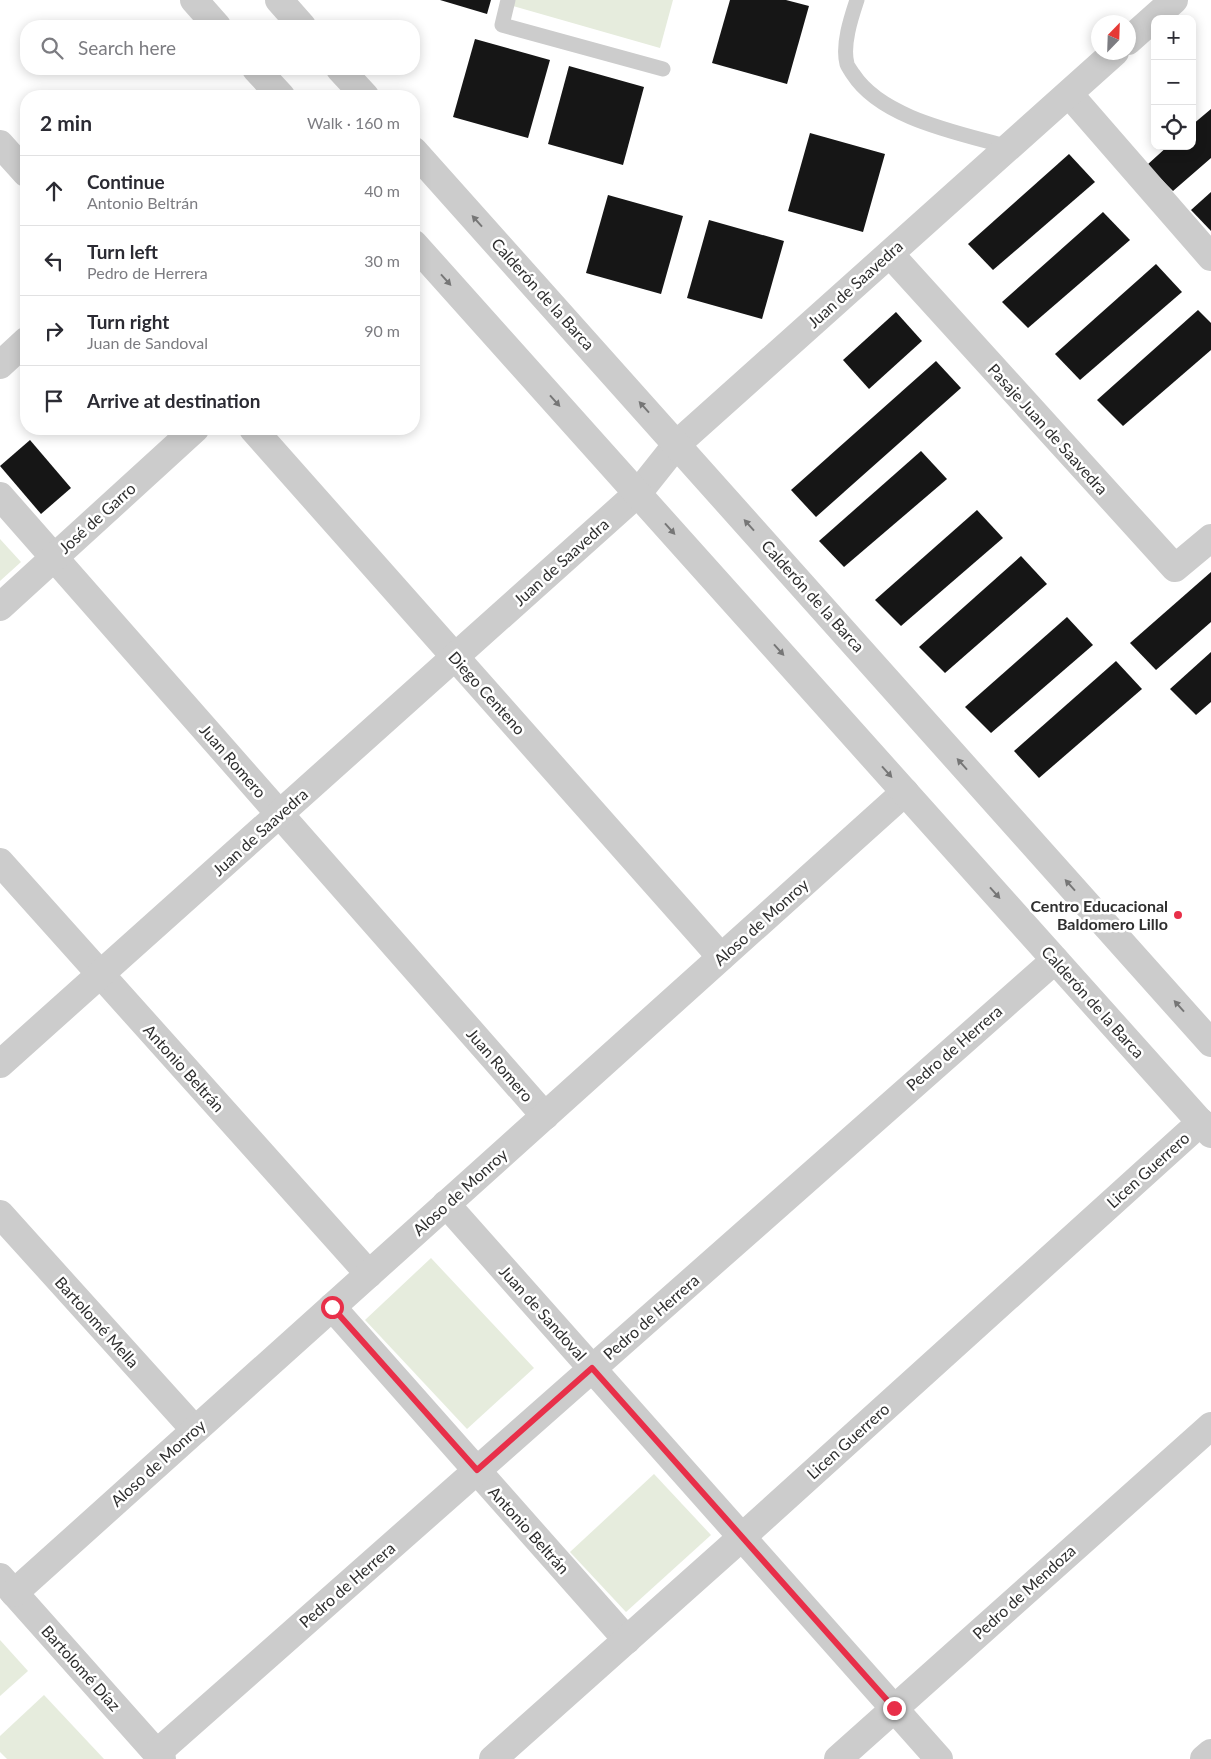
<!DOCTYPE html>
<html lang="en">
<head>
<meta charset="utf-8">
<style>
  :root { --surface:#fff; --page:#f7f7f7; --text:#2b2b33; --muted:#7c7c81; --line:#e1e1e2 }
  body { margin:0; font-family:Lato,sans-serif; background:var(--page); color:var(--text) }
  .controls { position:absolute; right:15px; top:15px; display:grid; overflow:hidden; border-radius:10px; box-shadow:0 2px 12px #0003 }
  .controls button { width:45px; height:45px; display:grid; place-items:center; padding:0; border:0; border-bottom:1px solid var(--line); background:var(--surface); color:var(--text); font:25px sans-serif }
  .compass { position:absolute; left:1091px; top:15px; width:45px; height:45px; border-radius:50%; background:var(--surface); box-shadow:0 2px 12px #0003; rotate:23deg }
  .stop { position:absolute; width:15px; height:15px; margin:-11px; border:4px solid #e82f49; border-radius:50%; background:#fff }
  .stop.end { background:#e82f49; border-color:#fff; box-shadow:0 1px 5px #0008 }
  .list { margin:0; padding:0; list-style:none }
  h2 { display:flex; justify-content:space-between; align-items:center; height:65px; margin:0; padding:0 20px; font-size:21px }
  h2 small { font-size:16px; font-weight:400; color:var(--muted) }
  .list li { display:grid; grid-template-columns:32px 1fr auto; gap:15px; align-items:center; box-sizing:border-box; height:70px; padding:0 20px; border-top:1px solid var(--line) }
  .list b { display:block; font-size:19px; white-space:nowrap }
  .list p { margin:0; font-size:16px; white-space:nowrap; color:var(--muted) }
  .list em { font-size:16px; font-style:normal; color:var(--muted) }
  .icon { flex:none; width:28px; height:28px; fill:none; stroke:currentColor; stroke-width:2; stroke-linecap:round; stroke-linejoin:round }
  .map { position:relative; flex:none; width:1211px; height:1759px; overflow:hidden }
  .search { position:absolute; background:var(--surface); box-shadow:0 2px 12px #0003; left:20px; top:20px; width:400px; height:55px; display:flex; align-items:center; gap:12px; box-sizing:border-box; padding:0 18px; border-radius:20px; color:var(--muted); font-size:19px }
  .panel { position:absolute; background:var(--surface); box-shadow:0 2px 12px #0003; left:20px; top:90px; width:400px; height:345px; border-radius:20px }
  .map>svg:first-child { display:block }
</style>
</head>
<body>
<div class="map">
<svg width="1211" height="1759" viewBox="0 0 1211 1759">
  <rect width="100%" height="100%" fill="#fff"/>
  <g fill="#e6ecdd">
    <polygon points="514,0 673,0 660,48 513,6"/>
    <polygon points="0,539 21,562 0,581"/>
    <polygon points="431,1258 534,1368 467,1429 365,1320"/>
    <polygon points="654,1474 711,1535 626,1612 570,1552"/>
    <polygon points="0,1640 28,1671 0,1696"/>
    <polygon points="44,1695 104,1759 7,1759 0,1752 0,1736"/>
  </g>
  <g fill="#161616">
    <polygon points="440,0 491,0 487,14"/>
    <polygon points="730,0 786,0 809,6 787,84 712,63"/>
    <polygon points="475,39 550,60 528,138 453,117"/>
    <polygon points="569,66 644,87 623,165 548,144"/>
    <polygon points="1211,109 1211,158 1173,191 1147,165 1168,146 1192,146 1192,125"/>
    <polygon points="810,133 885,154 863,232 788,211"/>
    <polygon points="1069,154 1095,182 993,270 968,244"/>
    <polygon points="1211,192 1211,231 1191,210"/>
    <polygon points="608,195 683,216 661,294 586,273"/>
    <polygon points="1103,212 1130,240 1028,328 1002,302"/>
    <polygon points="709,220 784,241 762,319 687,298"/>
    <polygon points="1156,264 1182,292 1080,380 1055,354"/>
    <polygon points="1198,310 1211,323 1211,350 1123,426 1097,400"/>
    <polygon points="896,312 922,341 869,389 843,360"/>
    <polygon points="936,361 961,388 816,517 791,490"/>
    <polygon points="30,440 71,488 41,514 0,466"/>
    <polygon points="921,451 947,479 844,567 819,541"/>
    <polygon points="977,510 1003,538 901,626 875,600"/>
    <polygon points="1021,556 1047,584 945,673 919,647"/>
    <polygon points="1211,572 1211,622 1156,670 1130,643"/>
    <polygon points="1067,617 1093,645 991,733 965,707"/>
    <polygon points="1211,652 1211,702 1196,715 1170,689"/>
    <polygon points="1116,661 1142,689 1039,778 1014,751"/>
  </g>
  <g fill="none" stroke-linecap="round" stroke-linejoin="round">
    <g stroke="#ccc" stroke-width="15">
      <polyline points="508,0 502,25 663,69"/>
      <path d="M857,0C851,18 842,45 847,64C848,67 851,71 853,74C882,119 960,133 1009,147"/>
    </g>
    <g stroke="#ccc" stroke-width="28">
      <polyline points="1128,41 1174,0"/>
      <polyline points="1069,94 1211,257"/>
      <polyline points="0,144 26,173"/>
      <polyline points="890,254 1175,568 1211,538"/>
      <polyline points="0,365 26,341"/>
      <polyline points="253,429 721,957"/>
      <polyline points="0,496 545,1116"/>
      <polyline points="0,607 195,429"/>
      <polyline points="0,862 369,1274"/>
      <polyline points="0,1064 638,493 677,444 1115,52"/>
      <polyline points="446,1204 939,1759"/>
      <polyline points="0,1214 195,1430"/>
      <polyline points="332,1307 627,1640"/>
      <polyline points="0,1577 162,1759"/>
      <polyline points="14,1593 905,792"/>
      <polyline points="157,1753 1055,960"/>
      <polyline points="493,1759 742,1537 1201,1122"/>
      <polyline points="838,1759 1211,1426"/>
      <polyline points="1204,1759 1211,1753"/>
    </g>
    <g stroke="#ccc" stroke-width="28">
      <polyline points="194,0 217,26"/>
      <polyline points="279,0 302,26"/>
      <polyline points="256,69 281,96"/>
      <polyline points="340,69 365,96"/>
      <polyline points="414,151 1211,1043"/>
      <polyline points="414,244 1211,1134"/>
    </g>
  </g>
  <defs><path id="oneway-solid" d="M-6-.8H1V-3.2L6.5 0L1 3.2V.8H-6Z" transform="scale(1.25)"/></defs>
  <g fill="#767676">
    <use href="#oneway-solid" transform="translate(477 221) rotate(-132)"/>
    <use href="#oneway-solid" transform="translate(446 280) rotate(48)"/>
    <use href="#oneway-solid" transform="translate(555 401) rotate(48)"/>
    <use href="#oneway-solid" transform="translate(644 407) rotate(-132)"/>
    <use href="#oneway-solid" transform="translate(749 525) rotate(-132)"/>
    <use href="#oneway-solid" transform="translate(670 529) rotate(48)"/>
    <use href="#oneway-solid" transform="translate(779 650) rotate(48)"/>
    <use href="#oneway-solid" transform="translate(962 764) rotate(-132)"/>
    <use href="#oneway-solid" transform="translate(887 772) rotate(48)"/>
    <use href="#oneway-solid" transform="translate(1070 885) rotate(-132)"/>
    <use href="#oneway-solid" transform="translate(995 893) rotate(48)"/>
    <use href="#oneway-solid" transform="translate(1179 1006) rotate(-132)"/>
  </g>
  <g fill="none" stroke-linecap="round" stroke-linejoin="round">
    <polyline stroke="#e82f49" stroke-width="6" points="332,1307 477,1470 592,1368 894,1708"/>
  </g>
  <circle fill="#e82f49" stroke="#fff" stroke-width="2" cx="1178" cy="915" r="5"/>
  <g text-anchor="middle" stroke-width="5" stroke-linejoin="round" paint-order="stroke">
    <g font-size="16" fill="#2f2f2f" stroke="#fff">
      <text transform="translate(855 284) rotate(-42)" y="6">Juan de Saavedra</text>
      <text transform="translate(543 294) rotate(48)" y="6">Calderón de la Barca</text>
      <text transform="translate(1048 429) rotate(48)" y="6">Pasaje Juan de Saavedra</text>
      <text transform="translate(97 518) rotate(-42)" y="6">José de Garro</text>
      <text transform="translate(561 562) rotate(-42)" y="6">Juan de Saavedra</text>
      <text transform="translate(813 596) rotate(48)" y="6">Calderón de la Barca</text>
      <text transform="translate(487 693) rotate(48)" y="6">Diego Centeno</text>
      <text transform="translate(233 761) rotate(49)" y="6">Juan Romero</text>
      <text transform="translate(260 832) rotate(-42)" y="6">Juan de Saavedra</text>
      <text transform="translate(761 922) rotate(-42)" y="6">Aloso de Monroy</text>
      <text transform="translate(1093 1002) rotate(48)" y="6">Calderón de la Barca</text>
      <text transform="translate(954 1048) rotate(-41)" y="6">Pedro de Herrera</text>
      <text transform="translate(500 1065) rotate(49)" y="6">Juan Romero</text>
      <text transform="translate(184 1068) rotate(48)" y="6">Antonio Beltrán</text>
      <text transform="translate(1148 1170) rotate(-42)" y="6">Licen Guerrero</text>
      <text transform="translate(460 1192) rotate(-42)" y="6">Aloso de Monroy</text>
      <text transform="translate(543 1313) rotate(48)" y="6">Juan de Sandoval</text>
      <text transform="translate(651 1317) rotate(-41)" y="6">Pedro de Herrera</text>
      <text transform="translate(97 1322) rotate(48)" y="6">Bartolomé Mella</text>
      <text transform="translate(848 1441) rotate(-42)" y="6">Licen Guerrero</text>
      <text transform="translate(158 1463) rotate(-42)" y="6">Aloso de Monroy</text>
      <text transform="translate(529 1530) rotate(48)" y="6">Antonio Beltrán</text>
      <text transform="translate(347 1585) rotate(-41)" y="6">Pedro de Herrera</text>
      <text transform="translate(1024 1592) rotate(-42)" y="6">Pedro de Mendoza</text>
      <text transform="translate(81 1668) rotate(48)" y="6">Bartolomé Díaz</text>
    </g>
    <g font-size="16" font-weight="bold" fill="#2f2f2f" stroke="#fff" text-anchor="end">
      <text x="1168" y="912">Centro Educacional<tspan x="1168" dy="18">Baldomero Lillo</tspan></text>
    </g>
  </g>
</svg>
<div class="controls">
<button>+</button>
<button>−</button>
<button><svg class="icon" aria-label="locate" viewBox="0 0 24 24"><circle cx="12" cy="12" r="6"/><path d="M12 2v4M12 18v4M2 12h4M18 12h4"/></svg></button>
</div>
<svg class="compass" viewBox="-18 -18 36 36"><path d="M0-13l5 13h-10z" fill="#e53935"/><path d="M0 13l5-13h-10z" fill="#7c7c81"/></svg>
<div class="stop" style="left:332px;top:1307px"></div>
<div class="stop end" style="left:894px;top:1708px"></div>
<div class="search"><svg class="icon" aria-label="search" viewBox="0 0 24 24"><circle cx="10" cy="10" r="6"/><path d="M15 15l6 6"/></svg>Search here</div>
<section class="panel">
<h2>2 min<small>Walk · 160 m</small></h2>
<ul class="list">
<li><svg class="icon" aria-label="ahead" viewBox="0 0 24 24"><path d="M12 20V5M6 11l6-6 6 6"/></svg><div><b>Continue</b><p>Antonio Beltrán</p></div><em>40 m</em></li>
<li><svg class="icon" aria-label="left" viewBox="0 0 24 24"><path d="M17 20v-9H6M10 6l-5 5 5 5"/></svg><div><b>Turn left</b><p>Pedro de Herrera</p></div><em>30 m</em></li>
<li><svg class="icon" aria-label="right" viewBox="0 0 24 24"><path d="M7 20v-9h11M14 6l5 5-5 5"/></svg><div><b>Turn right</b><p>Juan de Sandoval</p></div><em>90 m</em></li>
<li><svg class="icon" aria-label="arrive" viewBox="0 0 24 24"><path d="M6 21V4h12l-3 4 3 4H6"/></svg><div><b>Arrive at destination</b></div></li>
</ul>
</section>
</div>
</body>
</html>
